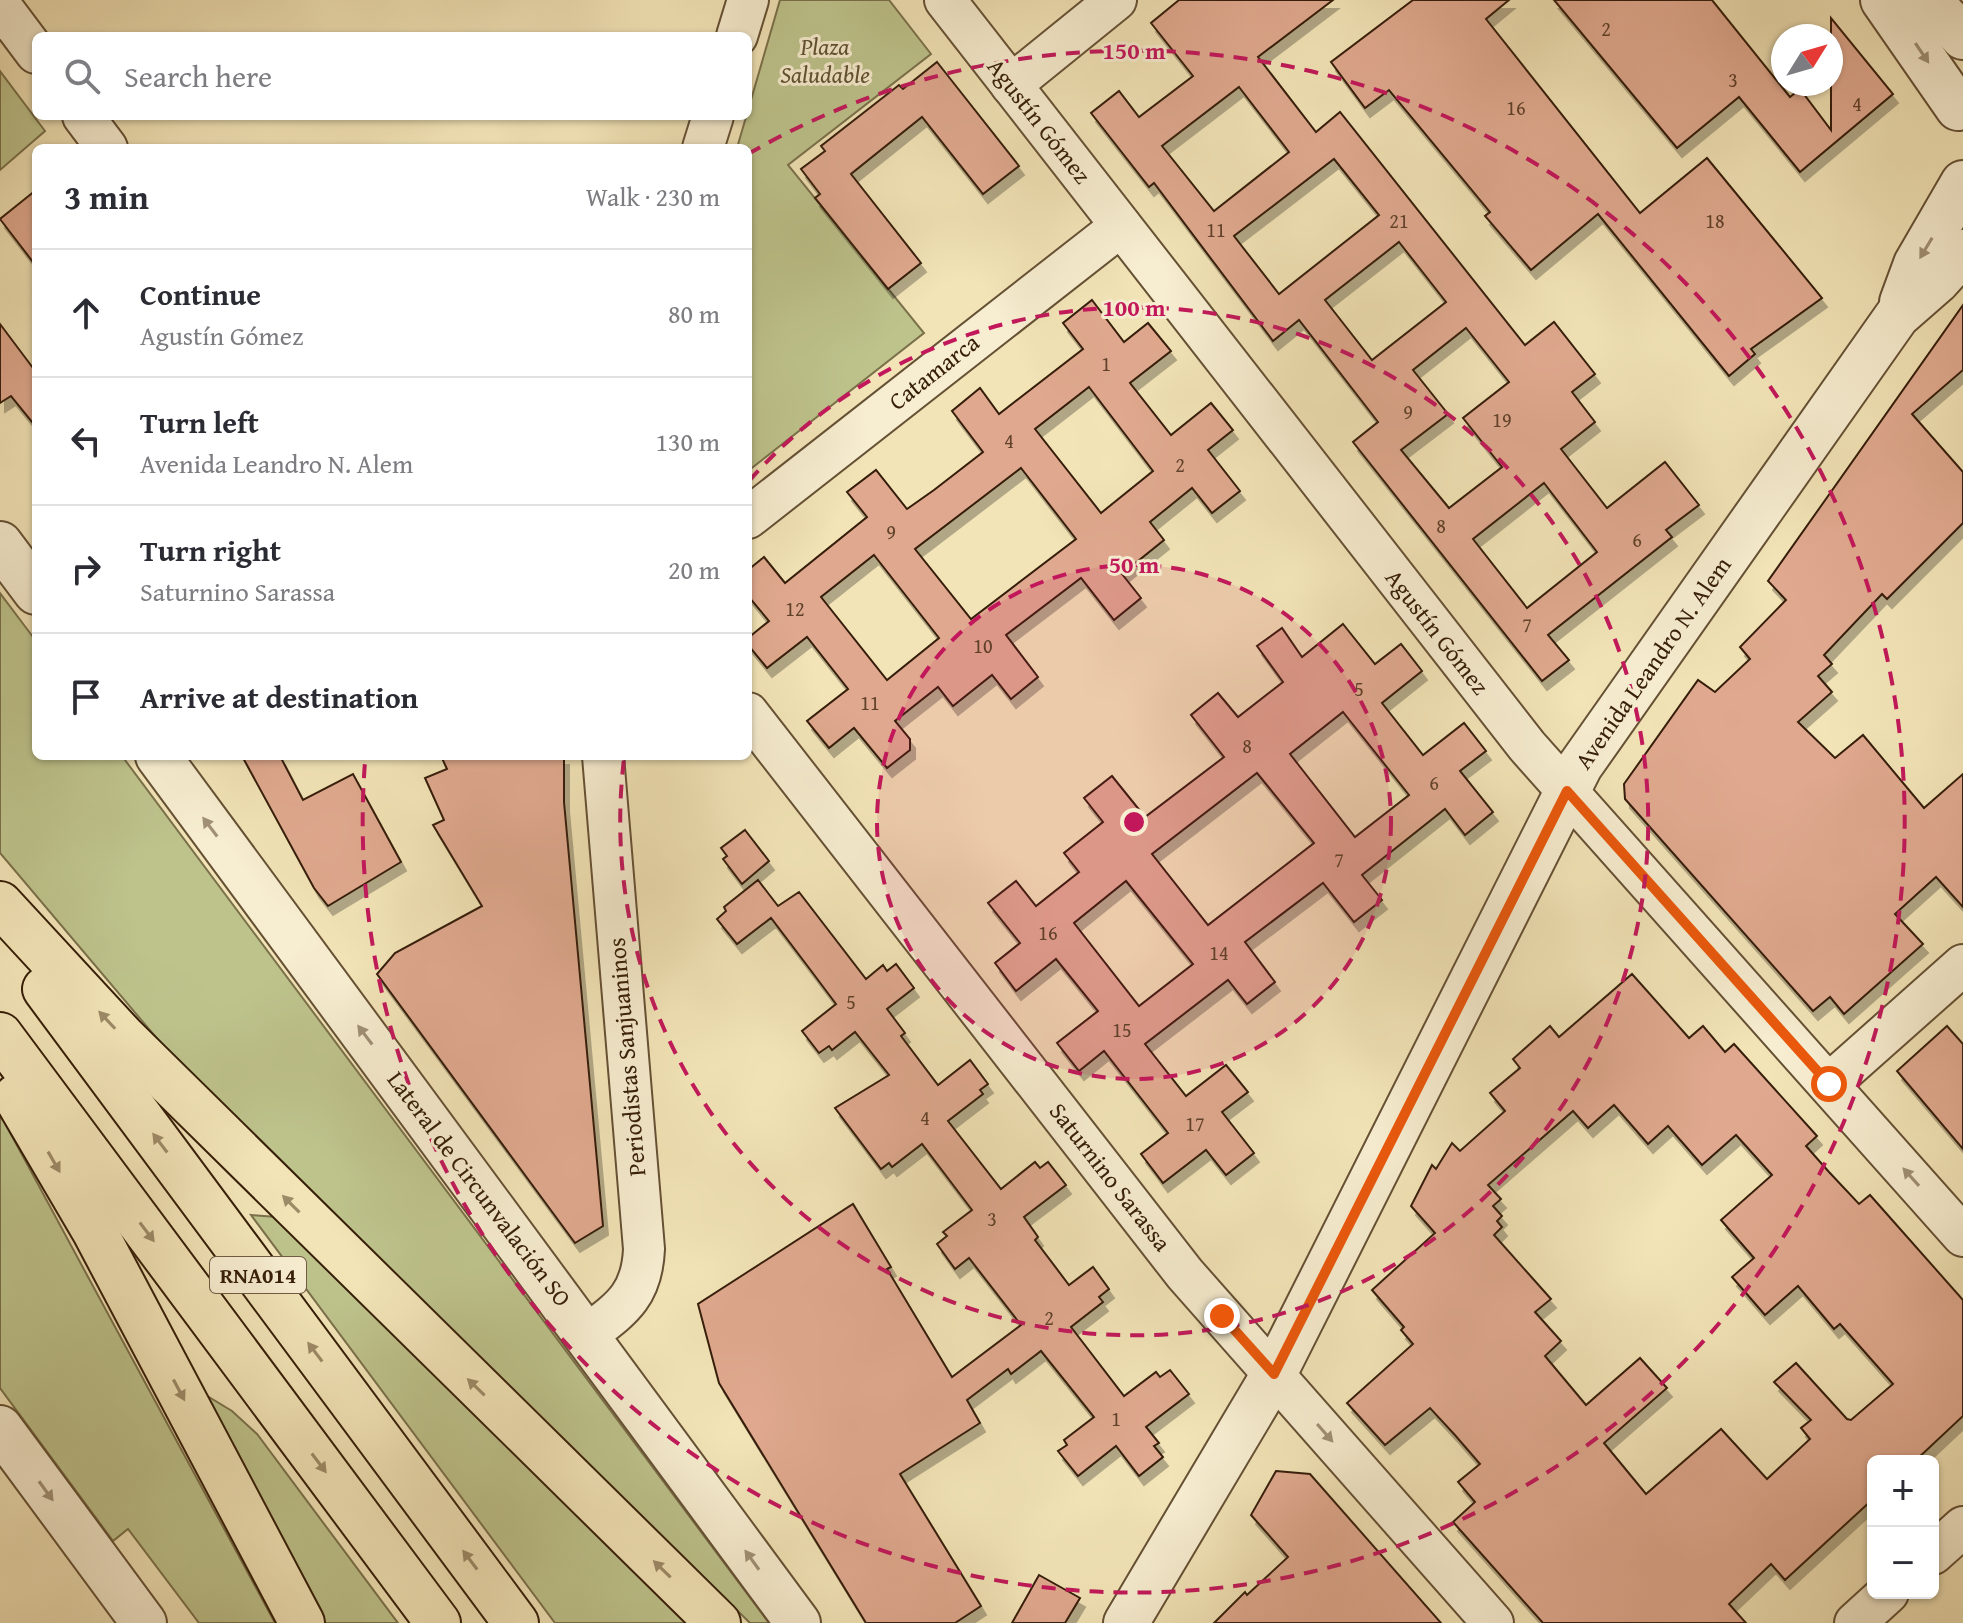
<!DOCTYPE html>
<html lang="en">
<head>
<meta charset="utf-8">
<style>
  :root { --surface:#fff; --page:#f7f7f7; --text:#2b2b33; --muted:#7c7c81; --line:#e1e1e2 }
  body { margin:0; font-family:"Gentium Book Plus",serif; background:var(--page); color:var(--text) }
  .controls { position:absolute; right:24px; bottom:24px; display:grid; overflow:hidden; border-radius:12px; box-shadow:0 2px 6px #0004 }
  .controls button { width:72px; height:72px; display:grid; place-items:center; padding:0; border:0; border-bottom:2px solid var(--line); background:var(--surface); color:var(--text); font:40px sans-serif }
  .compass { position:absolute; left:1771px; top:24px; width:72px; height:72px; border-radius:50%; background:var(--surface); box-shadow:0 2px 6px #0004; rotate:53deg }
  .stop { position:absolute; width:24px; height:24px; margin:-18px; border:6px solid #ea580c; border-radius:50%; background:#fff }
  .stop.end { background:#ea580c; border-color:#fff; box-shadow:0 2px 8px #0008 }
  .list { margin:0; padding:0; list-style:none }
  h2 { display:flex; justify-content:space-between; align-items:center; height:104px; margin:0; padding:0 32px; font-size:34px }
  h2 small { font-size:26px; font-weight:400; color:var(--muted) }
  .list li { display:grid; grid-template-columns:52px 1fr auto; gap:24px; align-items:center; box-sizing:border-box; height:128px; padding:0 32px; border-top:2px solid var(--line) }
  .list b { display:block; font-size:30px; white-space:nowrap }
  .list p { margin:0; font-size:26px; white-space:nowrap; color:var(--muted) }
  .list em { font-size:26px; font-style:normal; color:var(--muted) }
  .icon { flex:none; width:44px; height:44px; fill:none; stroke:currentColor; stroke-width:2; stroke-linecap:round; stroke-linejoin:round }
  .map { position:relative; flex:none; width:1963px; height:1623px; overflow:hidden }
  .search { position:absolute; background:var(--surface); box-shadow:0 2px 6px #0004; left:32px; top:32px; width:720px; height:88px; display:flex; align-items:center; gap:20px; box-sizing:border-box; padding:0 28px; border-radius:12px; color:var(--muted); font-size:30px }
  .panel { position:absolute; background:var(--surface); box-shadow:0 2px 6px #0004; left:32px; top:144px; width:720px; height:616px; border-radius:12px }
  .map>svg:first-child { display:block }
</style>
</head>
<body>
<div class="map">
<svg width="1963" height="1623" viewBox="0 0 1963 1623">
  <defs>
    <filter id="shadow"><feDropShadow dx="5" dy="9" stdDeviation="0" flood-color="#0004"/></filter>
  </defs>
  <rect width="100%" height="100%" fill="#f2e4b7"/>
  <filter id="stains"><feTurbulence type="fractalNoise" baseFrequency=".0025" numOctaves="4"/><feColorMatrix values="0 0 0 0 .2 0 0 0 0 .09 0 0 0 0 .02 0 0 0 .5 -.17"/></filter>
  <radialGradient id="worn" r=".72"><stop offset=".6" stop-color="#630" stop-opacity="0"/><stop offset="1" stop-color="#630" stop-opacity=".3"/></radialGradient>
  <g fill="#bec38c" stroke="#7a704a" stroke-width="2">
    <polygon points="780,0 889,0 931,54 788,165 924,333 748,471 748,148 737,148"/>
    <polygon points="0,71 45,131 0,170"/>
    <polygon points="0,593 36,641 36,756 122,756 769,1623 750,1623 165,1048 0,853"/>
    <polygon points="0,1114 275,1623 199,1623 128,1529 113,1541 0,1388"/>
    <polygon points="251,1215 277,1217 696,1623 555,1623"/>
    <polygon points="199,1391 232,1411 257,1434 398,1623 317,1623"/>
  </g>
  <g fill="#e0a98f" stroke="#361e08" stroke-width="2" fill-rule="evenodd" filter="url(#shadow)">
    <path d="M1179,0H1333L1258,57L1316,132L1340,112L1525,345L1554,322L1595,374L1572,392L1595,422L1561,449L1607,508L1665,462L1699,505L1666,530L1672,537L1548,635L1569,660L1542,681L1353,442L1378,422L1299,320L1273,341L1154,183L1149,187L1091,113L1119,91L1139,117L1193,76L1151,23ZM1239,87L1289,152L1214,211L1162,146ZM1334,159L1379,215L1279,294L1234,236ZM1399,242L1446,302L1372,360L1325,300ZM1466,328L1509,382L1463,418L1502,467L1449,508L1401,450L1448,414L1413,370ZM1544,483L1597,552L1527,608L1473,539Z"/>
    <polygon points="1413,0 1509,0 1486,19 1640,213 1707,158 1822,298 1751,349 1755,354 1729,376 1598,214 1531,270 1485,216 1490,212 1389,90 1365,108 1331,62"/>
    <polygon points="1554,0 1712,0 1790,97 1800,89 1831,130 1831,18 1893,94 1800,172 1739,97 1677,148"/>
    <polygon points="937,62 1019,166 983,194 922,117 851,174 921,263 888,289 815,198 820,194 801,169 825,151 821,146 899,85 903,89"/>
    <polygon points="36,190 36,266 0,219"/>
    <path d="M1092,300L1124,342L1148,323L1171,351L1130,383L1171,435L1211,403L1233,430L1208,450L1240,491L1212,513L1192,488L1150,522L1164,540L1122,574L1141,598L1114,620L1081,578L1006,635L1038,677L1011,699L992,675L953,706L938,687L895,721L910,739V750L887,768L854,728L829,748L807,721L848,689L807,637L767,668L748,645V638L769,621L748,596V570L764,557L785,583L867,517L847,492L876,470L907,509L934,490L983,452L952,411L980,388L999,414L1083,349L1063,323ZM1089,387L1153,471L1101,513L1035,429ZM1021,468L1076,539L971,619L915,549ZM874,555L939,638L887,680L821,597Z"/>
    <polygon points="1963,305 1963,370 1912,414 1963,472 1963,523 1887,599 1882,594 1824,655 1832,664 1818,676 1832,692 1798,722 1835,758 1863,735 1924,808 1963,774 1963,907 1936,877 1895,914 1923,944 1844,1014 1830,997 1813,1011 1625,799 1624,784 1698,680 1715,692 1750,659 1740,647 1786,600 1768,581"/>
    <polygon points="0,324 36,372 36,427 11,396 0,403"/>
    <path d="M1343,624L1375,664L1401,644L1422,671L1382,703L1423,755L1464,723L1486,751L1460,771L1493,812L1465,835L1445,809L1362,875L1382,900L1354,922L1323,883L1245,942L1275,982L1247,1004L1228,980L1145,1044L1186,1096L1226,1065L1248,1092L1222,1112L1254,1153L1226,1175L1206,1150L1163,1183L1141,1154L1168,1133L1104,1051L1079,1071L1057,1043L1098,1011L1056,959L1016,991L995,963L1020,943L988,903L1016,881L1036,906L1079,872L1064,853L1103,822L1084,798L1112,776L1145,817L1224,757L1191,715L1218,693L1238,717L1283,682L1257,646L1282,628L1302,657ZM1343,712L1409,795L1355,837L1290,754ZM1257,773L1314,843L1208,925L1152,854ZM1126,881L1193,964L1139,1006L1074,923Z"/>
    <polygon points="242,756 280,756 303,800 353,774 401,862 328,906 314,888"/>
    <polygon points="441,756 564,756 564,802 603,1226 575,1243 377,974 395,953 482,906 433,825 444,820 425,778 447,769"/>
    <polygon points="745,830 769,861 742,884 723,859 727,856 721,848"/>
    <polygon points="758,880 778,906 799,892 866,979 883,965 887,971 896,964 914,988 887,1009 905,1033 901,1036 938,1085 970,1060 988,1084 980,1090 983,1094 948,1121 1001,1189 1035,1162 1040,1168 1048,1162 1066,1185 1024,1217 1038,1237 1035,1240 1069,1285 1093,1267 1109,1289 1099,1297 1103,1302 1071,1327 1124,1396 1156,1372 1160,1377 1170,1370 1189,1394 1146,1427 1159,1443 1154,1446 1163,1457 1139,1476 1116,1446 1078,1476 1058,1451 1067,1445 1064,1440 1094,1417 1041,1351 1011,1374 1008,1369 967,1400 980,1423 900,1474 981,1606 955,1623 866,1623 719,1383 698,1304 853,1204 891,1267 887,1269 952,1377 1021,1325 969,1258 955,1269 937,1244 947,1236 943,1232 972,1210 922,1144 892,1167 889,1163 881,1169 835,1108 889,1075 855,1032 832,1050 829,1046 819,1053 802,1031 836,1004 809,968 771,918 737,944 717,919 726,911 724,907"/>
    <path d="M1632,974L1689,1038L1703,1026L1725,1052L1734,1044L1817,1136L1806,1146L1829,1172L1859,1204L1870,1195L1963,1300V1416L1915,1461H1873V1499L1785,1580L1771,1564L1729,1604L1746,1623H1543L1453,1522L1475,1502L1458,1482L1480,1464L1454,1434L1430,1408L1385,1445L1347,1403L1413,1344L1401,1330L1404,1327L1372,1290L1435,1233L1411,1206L1432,1165L1436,1169L1452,1143L1460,1151L1505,1111L1490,1093L1520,1068L1513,1059L1550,1026L1559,1037ZM1614,1105L1648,1144L1668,1126L1702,1165L1736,1135L1772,1175L1721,1220L1754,1258L1732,1277L1765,1315L1798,1286L1834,1329L1840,1324L1893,1384L1851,1420L1847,1419L1796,1363L1774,1382L1811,1420L1801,1428L1810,1439L1767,1479L1721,1429L1646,1494L1604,1443L1667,1388L1640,1358L1586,1405L1545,1356L1561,1341L1535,1312L1551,1299L1494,1235L1502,1227L1497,1221L1502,1216L1493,1206L1501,1199L1488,1185L1573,1111L1588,1128Z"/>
    <polygon points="1947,1026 1963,1044 1963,1149 1897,1071"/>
    <polygon points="1276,1471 1310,1474 1441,1623 1214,1623 1245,1592 1247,1595 1288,1557 1251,1515"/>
    <polygon points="1039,1575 1080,1598 1065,1623 1012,1623"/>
  </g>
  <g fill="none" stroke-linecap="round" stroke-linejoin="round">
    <g stroke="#655034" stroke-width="44">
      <g id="minor">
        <polyline points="945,0 1527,746 1963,1236"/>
        <polyline points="0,5 36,53"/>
        <polyline points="737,36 748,0"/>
        <polyline points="1011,85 1116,0"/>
        <polyline points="83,116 107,148"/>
        <polyline points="703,148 713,116"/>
        <polyline points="748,518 1121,226"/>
        <polyline points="748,713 1185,1274 1493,1623"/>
        <polyline points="1829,1084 1963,965"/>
        <path d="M587,1335C621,1309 642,1296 644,1249L603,756"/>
        <polyline points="1933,1554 1963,1527"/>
        <polyline points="1855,1623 1888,1593"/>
      </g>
    </g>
    <g stroke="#655034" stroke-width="48">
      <g id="tertiary">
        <polyline points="1883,0 1958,108"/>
        <polyline points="1929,0 1963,37"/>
        <polyline points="1902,302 1916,264 1963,183"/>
        <polyline points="0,544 36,592"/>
        <polyline points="158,756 798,1623"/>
        <polyline points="0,1428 144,1623"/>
        <polyline points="1126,1623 1274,1374 1580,766 1897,316 1937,281 1963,252"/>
      </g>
    </g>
    <g stroke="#361e08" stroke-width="48">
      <g id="motorway">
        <polyline points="0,904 123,1037 718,1623"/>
        <polyline points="45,989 516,1623"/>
        <polyline points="0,1035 438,1623"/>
        <polyline points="16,1097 94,1230 302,1623"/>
      </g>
    </g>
    <use href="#minor" stroke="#f7edd0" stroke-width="40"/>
    <use href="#tertiary" stroke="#f7edd0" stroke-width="44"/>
    <use href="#motorway" stroke="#f2e4b7" stroke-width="44"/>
  </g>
  <defs><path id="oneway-solid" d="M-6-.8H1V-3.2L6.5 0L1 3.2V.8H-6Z" transform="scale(2)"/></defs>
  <g fill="#a09076">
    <use href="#oneway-solid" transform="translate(1922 53) rotate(56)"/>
    <use href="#oneway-solid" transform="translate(1926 248) rotate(121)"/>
    <use href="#oneway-solid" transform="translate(210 827) rotate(-127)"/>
    <use href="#oneway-solid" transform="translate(365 1035) rotate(-127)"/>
    <use href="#oneway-solid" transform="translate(1911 1177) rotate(-132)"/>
    <use href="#oneway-solid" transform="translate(1325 1433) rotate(49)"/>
    <use href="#oneway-solid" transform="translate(46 1491) rotate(54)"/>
    <use href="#oneway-solid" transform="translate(752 1560) rotate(-126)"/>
  </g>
  <g fill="#9d8b68">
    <use href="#oneway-solid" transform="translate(107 1020) rotate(-133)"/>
    <use href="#oneway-solid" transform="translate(160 1143) rotate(-127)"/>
    <use href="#oneway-solid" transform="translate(54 1162) rotate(60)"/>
    <use href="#oneway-solid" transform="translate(291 1204) rotate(-135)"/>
    <use href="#oneway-solid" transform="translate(147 1232) rotate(53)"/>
    <use href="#oneway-solid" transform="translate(315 1352) rotate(-127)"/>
    <use href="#oneway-solid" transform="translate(476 1387) rotate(-136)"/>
    <use href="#oneway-solid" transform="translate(179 1390) rotate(62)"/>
    <use href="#oneway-solid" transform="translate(319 1463) rotate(53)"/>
    <use href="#oneway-solid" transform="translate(470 1560) rotate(-127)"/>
    <use href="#oneway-solid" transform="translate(662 1569) rotate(-136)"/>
  </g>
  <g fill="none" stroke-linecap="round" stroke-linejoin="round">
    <polyline stroke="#ea580c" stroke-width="10" points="1222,1316 1274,1374 1567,791 1829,1084"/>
  </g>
  <circle cx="1134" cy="822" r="257" fill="#c2185b" fill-opacity=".12"/>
  <g fill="none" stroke="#c2185b" stroke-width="4" stroke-dasharray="14 10">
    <circle cx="1134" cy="822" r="257"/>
    <path d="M749 481A514 514 0 1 1 624 759"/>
    <path d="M748 154A771 771 0 1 1 365 762"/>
  </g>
  <g text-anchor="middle" stroke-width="6" stroke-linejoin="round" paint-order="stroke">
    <g font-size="20" fill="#60412a">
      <text x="1606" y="36">2</text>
      <text x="1733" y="87">3</text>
      <text x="1857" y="111">4</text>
      <text x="1516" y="115">16</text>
      <text x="1399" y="228">21</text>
      <text x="1715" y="228">18</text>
      <text x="1216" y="237">11</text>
      <text x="1106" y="371">1</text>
      <text x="1408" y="419">9</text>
      <text x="1502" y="427">19</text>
      <text x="1009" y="448">4</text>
      <text x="1180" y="472">2</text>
      <text x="1441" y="533">8</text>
      <text x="891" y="539">9</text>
      <text x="1637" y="547">6</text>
      <text x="795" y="616">12</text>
      <text x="1527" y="632">7</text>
      <text x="983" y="653">10</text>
      <text x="1359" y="696">5</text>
      <text x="870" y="710">11</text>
      <text x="1247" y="753">8</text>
      <text x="1434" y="790">6</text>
      <text x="1339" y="867">7</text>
      <text x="1048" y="940">16</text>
      <text x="1219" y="960">14</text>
      <text x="851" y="1009">5</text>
      <text x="1122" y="1037">15</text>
      <text x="925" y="1125">4</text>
      <text x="1195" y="1131">17</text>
      <text x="992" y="1226">3</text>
      <text x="1049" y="1325">2</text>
      <text x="1116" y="1426">1</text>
    </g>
    <rect fill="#f7edd0" stroke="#705c44" stroke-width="2" x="210" y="1257" width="96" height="36" rx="6"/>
    <g font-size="22" font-weight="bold" fill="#361e08">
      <text x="258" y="1283">RNA014</text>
    </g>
    <g font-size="24" font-style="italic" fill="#5f5030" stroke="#f7edd0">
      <text x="825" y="55">Plaza<tspan x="825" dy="28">Saludable</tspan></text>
    </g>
    <g font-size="24" fill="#361e08" stroke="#f7edd0">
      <text transform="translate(1039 121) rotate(52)" y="8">Agustín Gómez</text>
      <text transform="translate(934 372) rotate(-38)" y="8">Catamarca</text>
      <text transform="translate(1437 632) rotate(52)" y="8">Agustín Gómez</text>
      <text transform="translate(1653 663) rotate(-55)" y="8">Avenida Leandro N. Alem</text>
      <text transform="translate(627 1057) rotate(-95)" y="8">Periodistas Sanjuaninos</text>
      <text transform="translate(1110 1177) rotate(52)" y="8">Saturnino Sarassa</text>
      <text transform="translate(479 1189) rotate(53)" y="8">Lateral de Circunvalación SO</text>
    </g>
  </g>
  <circle cx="1134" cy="822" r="12" fill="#c2185b" stroke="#f7edd0" stroke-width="4"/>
  <g font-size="24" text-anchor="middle" font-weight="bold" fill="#c2185b" stroke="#f7edd0" stroke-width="6" stroke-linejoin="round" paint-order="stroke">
    <text x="1134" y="59">150 m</text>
    <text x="1134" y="316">100 m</text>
    <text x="1134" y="573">50 m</text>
  </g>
  <rect width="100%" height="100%" filter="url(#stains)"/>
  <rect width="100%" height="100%" fill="url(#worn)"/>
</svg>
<div class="controls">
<button>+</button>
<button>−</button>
</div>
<svg class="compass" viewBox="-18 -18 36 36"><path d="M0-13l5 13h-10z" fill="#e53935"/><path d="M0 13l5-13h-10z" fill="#7c7c81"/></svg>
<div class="stop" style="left:1829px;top:1084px"></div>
<div class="stop end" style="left:1222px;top:1316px"></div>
<div class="search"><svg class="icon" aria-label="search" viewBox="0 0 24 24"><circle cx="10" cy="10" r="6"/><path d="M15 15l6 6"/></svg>Search here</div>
<section class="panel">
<h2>3 min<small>Walk · 230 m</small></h2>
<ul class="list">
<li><svg class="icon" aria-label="ahead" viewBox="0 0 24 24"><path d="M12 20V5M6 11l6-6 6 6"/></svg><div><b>Continue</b><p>Agustín Gómez</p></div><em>80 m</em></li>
<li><svg class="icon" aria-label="left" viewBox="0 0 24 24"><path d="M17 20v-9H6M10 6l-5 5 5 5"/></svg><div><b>Turn left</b><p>Avenida Leandro N. Alem</p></div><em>130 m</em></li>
<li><svg class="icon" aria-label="right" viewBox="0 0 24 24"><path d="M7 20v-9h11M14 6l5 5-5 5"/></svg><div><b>Turn right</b><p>Saturnino Sarassa</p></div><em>20 m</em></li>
<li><svg class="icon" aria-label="arrive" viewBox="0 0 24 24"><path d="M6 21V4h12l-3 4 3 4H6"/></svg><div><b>Arrive at destination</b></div></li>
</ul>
</section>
</div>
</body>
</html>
